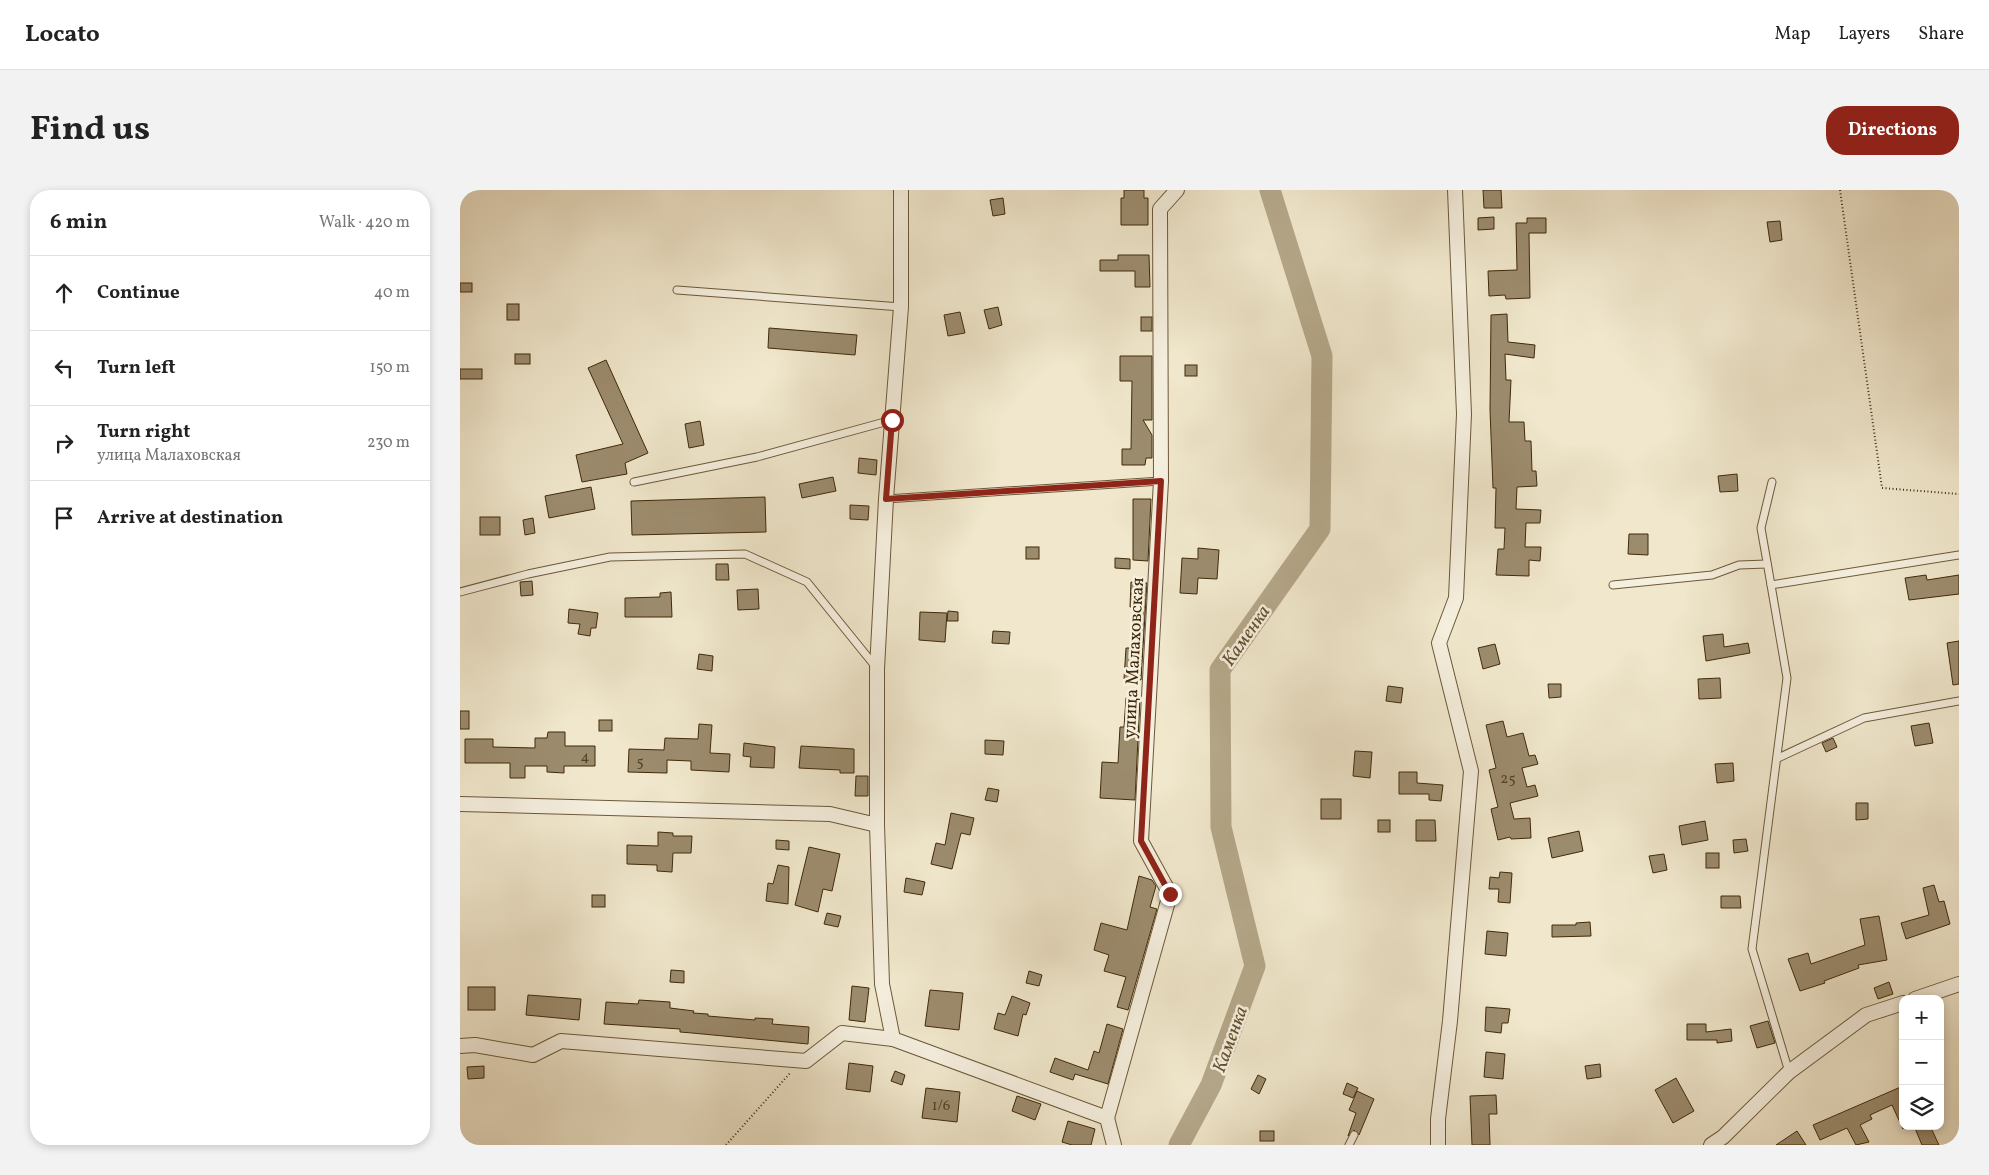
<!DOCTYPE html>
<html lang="en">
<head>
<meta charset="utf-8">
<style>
  :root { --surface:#fff; --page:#f2f2f2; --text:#222; --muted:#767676; --line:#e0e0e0; --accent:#8f2418 }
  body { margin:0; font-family:Vollkorn,serif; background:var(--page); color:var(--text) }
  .controls { position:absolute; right:15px; bottom:15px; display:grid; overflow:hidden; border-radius:10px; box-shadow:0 2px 8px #0003 }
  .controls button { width:45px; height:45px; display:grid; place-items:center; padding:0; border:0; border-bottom:1px solid var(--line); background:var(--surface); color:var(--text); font:25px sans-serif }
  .stop { position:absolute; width:15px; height:15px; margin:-11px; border:4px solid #8f2418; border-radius:50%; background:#fff }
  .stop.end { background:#8f2418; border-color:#fff; box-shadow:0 1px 5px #0008 }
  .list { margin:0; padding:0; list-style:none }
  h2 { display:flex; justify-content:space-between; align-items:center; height:65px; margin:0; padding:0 20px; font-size:21px }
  h2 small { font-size:16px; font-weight:400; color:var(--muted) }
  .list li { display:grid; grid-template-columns:32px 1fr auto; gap:15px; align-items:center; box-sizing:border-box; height:75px; padding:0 20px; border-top:1px solid var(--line) }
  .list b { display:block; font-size:19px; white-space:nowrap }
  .list p { margin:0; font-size:16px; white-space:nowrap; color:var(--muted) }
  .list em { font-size:16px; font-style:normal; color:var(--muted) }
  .icon { flex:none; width:28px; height:28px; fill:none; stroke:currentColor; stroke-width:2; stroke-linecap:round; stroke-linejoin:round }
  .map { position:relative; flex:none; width:1499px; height:955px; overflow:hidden; border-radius:20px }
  header { display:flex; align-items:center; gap:30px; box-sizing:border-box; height:70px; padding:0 25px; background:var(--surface); border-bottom:1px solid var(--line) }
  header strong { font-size:24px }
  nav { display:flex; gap:28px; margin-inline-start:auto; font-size:18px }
  .intro { display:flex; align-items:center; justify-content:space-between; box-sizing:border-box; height:120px; padding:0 30px }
  h1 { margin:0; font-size:35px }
  .button { padding:12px 22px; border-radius:20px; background:var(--accent); color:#fff; font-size:18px; font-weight:700 }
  main { display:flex; gap:30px; padding:0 30px }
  aside { flex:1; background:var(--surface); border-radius:20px; box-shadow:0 2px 8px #0003 }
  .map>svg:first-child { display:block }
</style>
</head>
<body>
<header>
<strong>Locato</strong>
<nav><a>Map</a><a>Layers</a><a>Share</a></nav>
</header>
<div class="intro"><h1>Find us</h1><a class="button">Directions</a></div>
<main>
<aside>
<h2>6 min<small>Walk · 420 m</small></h2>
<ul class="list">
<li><svg class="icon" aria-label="ahead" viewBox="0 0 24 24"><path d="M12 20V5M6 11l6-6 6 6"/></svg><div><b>Continue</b></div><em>40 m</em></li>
<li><svg class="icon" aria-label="left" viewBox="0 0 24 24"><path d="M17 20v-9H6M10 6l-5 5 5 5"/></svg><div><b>Turn left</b></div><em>150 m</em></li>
<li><svg class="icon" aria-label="right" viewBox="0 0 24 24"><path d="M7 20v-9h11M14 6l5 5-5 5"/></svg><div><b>Turn right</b><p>улица Малаховская</p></div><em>230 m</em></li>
<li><svg class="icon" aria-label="arrive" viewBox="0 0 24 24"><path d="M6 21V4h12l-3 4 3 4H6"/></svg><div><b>Arrive at destination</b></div></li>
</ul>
</aside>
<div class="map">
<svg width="1499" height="955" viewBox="0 0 1499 955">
  <rect width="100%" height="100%" fill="#f0e7cc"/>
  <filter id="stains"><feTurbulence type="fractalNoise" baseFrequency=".004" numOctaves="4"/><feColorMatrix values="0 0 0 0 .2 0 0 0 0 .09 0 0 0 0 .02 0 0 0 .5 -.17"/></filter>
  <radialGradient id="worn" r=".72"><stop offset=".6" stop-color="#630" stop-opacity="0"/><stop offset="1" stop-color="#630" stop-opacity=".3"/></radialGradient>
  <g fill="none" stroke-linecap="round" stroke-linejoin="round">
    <polyline stroke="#b4a789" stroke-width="21" points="719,955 751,895 795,776 761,637 760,480 860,339 862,166 810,0"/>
  </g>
  <g fill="#9c8c6e" stroke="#402a08">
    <polygon points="664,0 684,0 684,8 688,8 688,35 661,35 661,8 664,8"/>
    <polygon points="1023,0 1041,0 1042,18 1024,18"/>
    <polygon points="543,8 545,24 533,26 530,10"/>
    <polygon points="1034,27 1034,39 1018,40 1018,28"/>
    <polygon points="1067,28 1086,28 1086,43 1069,43 1070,108 1046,109 1045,105 1029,106 1028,81 1057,80 1056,33 1067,33"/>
    <polygon points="1320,31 1322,50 1310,52 1307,32"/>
    <polygon points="658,65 689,65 690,97 675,97 675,81 640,81 640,70 658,70"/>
    <rect x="0" y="93" width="12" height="9"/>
    <rect x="47" y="114" width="12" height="16"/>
    <polygon points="538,117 542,135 529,139 524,120"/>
    <polygon points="500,122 505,143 488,146 484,125"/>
    <polygon points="1047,124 1048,152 1075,155 1074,168 1045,164 1046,190 1051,190 1049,232 1064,232 1065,251 1071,251 1072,281 1076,281 1077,296 1057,297 1056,319 1081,320 1080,333 1066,333 1065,357 1081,357 1080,371 1069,370 1069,386 1036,385 1038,359 1044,359 1045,338 1035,338 1036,298 1033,298 1030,220 1031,125"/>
    <rect x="681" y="127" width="11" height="14"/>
    <polygon points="309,138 397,145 395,165 308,158"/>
    <rect x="55" y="164" width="15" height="10"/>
    <polygon points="660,166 692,166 692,230 683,230 692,245 692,268 686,268 685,275 662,275 662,259 671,259 672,191 660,191"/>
    <polygon points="146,170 188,263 165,273 167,284 122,292 116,265 163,254 128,178"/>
    <rect x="725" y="175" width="12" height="11"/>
    <rect x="0" y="179" width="22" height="10"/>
    <polygon points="240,231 244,255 229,258 225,234"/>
    <polygon points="399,268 417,270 416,285 398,283"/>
    <polygon points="1277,284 1278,301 1260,302 1258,286"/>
    <polygon points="373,287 376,301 342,308 339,294"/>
    <polygon points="131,297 135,319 89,328 85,306"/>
    <polygon points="305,307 306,342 172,345 171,311"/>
    <polygon points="673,309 691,309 688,371 673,370"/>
    <polygon points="390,315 409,316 408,330 390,329"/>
    <rect x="20" y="327" width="20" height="18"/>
    <polygon points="73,328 75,343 65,345 63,330"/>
    <polygon points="1169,344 1188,344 1188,365 1168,364"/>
    <rect x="566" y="357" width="13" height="12"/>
    <polygon points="738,358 759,360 757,389 738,388 737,404 720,403 722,368 738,369"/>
    <polygon points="655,368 670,369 670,379 655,378"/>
    <polygon points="256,374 268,374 269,390 256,390"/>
    <polygon points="1466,385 1467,390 1499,385 1499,404 1449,410 1445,388"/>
    <polygon points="72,391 73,405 61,406 60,392"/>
    <polygon points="671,392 687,393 681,490 664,489 666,458 672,458 674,418 670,417"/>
    <polygon points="298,399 299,419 278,420 277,400"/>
    <polygon points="211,402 212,427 165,427 165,408 200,407 200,403"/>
    <polygon points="109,419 138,423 136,438 131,438 130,446 118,444 120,434 108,433"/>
    <polygon points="488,421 498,422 498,431 487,431"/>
    <polygon points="460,422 487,423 485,452 459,450"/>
    <polygon points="533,441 550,442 549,454 532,453"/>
    <polygon points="1263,444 1264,457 1288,453 1290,463 1246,471 1243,446"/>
    <polygon points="1499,451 1499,494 1493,495 1487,453"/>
    <polygon points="1035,454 1040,474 1023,479 1018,458"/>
    <polygon points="239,464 253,466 252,481 237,479"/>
    <polygon points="1260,488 1261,508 1239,509 1238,489"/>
    <polygon points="1088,494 1101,494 1101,507 1089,508"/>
    <polygon points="928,496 943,498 941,513 926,511"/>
    <polygon points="666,508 680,509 675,610 640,608 642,572 658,573 660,537 664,537"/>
    <rect x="0" y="521" width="9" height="18"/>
    <rect x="139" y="530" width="13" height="11"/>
    <polygon points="1043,531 1047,547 1063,543 1069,566 1075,565 1078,574 1062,578 1067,597 1075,595 1078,606 1050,613 1054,629 1070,628 1071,648 1051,649 1050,647 1038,650 1031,619 1038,617 1029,580 1036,578 1026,535"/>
    <polygon points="1469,533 1473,553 1455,556 1451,536"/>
    <polygon points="239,534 252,535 250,563 270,564 269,582 231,580 231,571 207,570 207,583 168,582 169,559 204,560 205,548 238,549"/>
    <polygon points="88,542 105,542 105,556 135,556 135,576 104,576 104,583 87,582 87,576 65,576 65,588 50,588 50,573 5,573 5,549 33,549 33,557 75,558 75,548 87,548"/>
    <polygon points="1373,548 1377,557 1366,562 1362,553"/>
    <polygon points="525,550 544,551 543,565 525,564"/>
    <polygon points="284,553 315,557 314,578 290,577 291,567 283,566"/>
    <polygon points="341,556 394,559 394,583 380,583 380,580 339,578"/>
    <polygon points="895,561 912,562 910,588 893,586"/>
    <polygon points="1273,573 1274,591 1257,593 1255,574"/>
    <polygon points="939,582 957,582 957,593 983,595 981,611 969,610 969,604 939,604"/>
    <polygon points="396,586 408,586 408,606 395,606"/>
    <polygon points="528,598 539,600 537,612 525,610"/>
    <rect x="861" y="609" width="20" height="20"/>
    <polygon points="1396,613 1408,613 1408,629 1396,630"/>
    <polygon points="491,623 514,628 510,645 501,643 492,679 471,674 476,653 485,655"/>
    <rect x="918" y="630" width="12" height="12"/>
    <polygon points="956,630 975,630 976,651 956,651"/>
    <polygon points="1245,631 1248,650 1222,655 1219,636"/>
    <polygon points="1119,641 1123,661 1092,668 1088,648"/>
    <polygon points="198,642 213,643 213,646 232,646 231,663 213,663 212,682 197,681 197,675 167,674 167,655 198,656"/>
    <polygon points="1286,649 1288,661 1274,663 1273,650"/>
    <polygon points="316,650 329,651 329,660 316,659"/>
    <polygon points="349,657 380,664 372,701 363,699 358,722 335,715"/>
    <rect x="1246" y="663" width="13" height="15"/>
    <polygon points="1204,664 1207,680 1193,683 1189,666"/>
    <polygon points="318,675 329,677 328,714 306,711 308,693 313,694"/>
    <polygon points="1040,682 1052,683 1050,713 1038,712 1039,699 1029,699 1030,687 1039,688"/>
    <polygon points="679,686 692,690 696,696 690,717 697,719 668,820 657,817 666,787 644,781 649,765 634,760 641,733 667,740"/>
    <polygon points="446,688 465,692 462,705 444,702"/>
    <polygon points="1474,695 1479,712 1484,711 1490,734 1446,749 1441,733 1469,725 1463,698"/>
    <rect x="132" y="705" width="13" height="12"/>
    <polygon points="1261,706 1280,706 1281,718 1261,718"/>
    <polygon points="367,723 381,726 378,737 364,734"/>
    <polygon points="1419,726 1427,770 1398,775 1399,778 1364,791 1365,793 1340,801 1328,769 1348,763 1351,774 1405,755 1400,729"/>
    <polygon points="1130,732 1131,746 1092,747 1092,735 1116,735 1116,733"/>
    <polygon points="1027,741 1048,743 1046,766 1025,764"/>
    <polygon points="211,780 224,781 224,793 210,792"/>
    <polygon points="569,781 582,785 579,796 566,793"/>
    <polygon points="1429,792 1433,804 1418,809 1414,798"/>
    <polygon points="392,796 409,798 405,832 389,830"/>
    <rect x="8" y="797" width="27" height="23"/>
    <polygon points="470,800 503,803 499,840 465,836"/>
    <polygon points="68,805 121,809 119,830 66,825"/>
    <polygon points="552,806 570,813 566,825 563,824 558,846 534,839 538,823 545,825"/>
    <polygon points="179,810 210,812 210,818 234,821 233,823 248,824 248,826 295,830 295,828 313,829 312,834 349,837 348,854 232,843 220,842 220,839 144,834 146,812 178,814"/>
    <polygon points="1026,817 1050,819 1048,833 1042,833 1041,843 1025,841"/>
    <polygon points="1308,831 1315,853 1297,858 1290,836"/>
    <polygon points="647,834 663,839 648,894 615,884 613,890 590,882 595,868 628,880 634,861 639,863"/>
    <polygon points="1227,834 1246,834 1246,842 1271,839 1272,851 1257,853 1257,850 1227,850"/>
    <polygon points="1026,862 1045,864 1043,889 1024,887"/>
    <polygon points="389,873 413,876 410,902 386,899"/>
    <polygon points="1140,874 1141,887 1127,889 1125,876"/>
    <polygon points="24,876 24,888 8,889 7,877"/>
    <polygon points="435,881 445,885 442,895 431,891"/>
    <polygon points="798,885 806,889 799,904 791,899"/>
    <polygon points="1216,888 1234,921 1213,933 1195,900"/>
    <polygon points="887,893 898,898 893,908 883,904"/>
    <polygon points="1443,896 1443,939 1432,915 1410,925 1412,929 1400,935 1409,952 1396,955 1387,938 1360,950 1353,935"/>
    <polygon points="466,898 500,902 497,932 462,928"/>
    <polygon points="897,901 914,909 899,945 894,940 888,946 896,923 889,920"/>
    <polygon points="1036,905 1037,924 1029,924 1030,955 1012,955 1010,906"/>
    <polygon points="557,906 581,914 575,930 552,921"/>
    <polygon points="608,931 635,939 631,955 612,955 602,952"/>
    <polygon points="1454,936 1470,936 1479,955 1462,955"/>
    <rect x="800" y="941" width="14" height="10"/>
    <polygon points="1337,941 1346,955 1316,955"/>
  </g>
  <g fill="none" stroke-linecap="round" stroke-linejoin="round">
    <g stroke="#6c5939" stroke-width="9">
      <g id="service">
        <polyline points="217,100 441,117"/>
        <polyline points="174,292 297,267 432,230"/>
        <polyline points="426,309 701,291"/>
        <polyline points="1153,395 1252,385 1279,375 1307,374"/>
        <polyline points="1311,395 1301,338 1312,292"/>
        <polyline points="0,402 68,384 150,367 285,364 347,392 415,476"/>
        <polyline points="1318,568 1404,528 1499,511"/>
        <polyline points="1329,882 1292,759 1327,488 1311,395 1499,365"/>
        <polyline points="889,955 894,945"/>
      </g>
    </g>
    <g stroke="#6c5939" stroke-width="16">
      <g id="minor">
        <polyline points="441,0 441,117 426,309 417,479 417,635 422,794 433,849 647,928 654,955"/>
        <polyline points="0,614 370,624 417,635"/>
        <polyline points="1455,809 1499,794"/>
        <polyline points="0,856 15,855 73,865 101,851 346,871 382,843 433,849"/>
        <polyline points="647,928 710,704 681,651 701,291 700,19 717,0"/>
        <polyline points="978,955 978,929 990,831 1011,581 979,453 996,408 1004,224 995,0"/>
        <polyline points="1251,955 1263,947 1329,882 1406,825 1443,813"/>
      </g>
    </g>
    <g stroke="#402a08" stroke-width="2" stroke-dasharray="1 2.5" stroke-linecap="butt">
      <polyline points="1380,0 1422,298 1499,304"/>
      <polyline points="266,955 331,882"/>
    </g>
    <use href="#service" stroke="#f5efde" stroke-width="7"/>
    <use href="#minor" stroke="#f5efde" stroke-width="14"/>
  </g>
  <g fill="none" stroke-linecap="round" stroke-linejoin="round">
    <polyline stroke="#8f2418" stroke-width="6" points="432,230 426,309 701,291 681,651 710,704"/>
  </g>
  <g text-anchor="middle" stroke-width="5" stroke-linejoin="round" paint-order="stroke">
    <g font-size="15" fill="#574222">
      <text x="125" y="571">4</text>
      <text x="180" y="576">5</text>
      <text x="1048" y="593">25</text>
      <text x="481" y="920">1/6</text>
    </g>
    <g font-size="18" fill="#402a08" stroke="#f5efde">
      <text transform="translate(673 468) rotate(-87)" y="6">улица Малаховская</text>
    </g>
    <g font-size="19" font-style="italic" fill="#63502f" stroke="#f5efde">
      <text transform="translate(785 445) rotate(-55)" y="7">Каменка</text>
      <text transform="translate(769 849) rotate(-70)" y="7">Каменка</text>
    </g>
  </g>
  <rect width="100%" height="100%" filter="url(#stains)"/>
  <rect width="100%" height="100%" fill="url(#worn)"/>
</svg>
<div class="controls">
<button>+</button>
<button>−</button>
<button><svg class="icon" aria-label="layers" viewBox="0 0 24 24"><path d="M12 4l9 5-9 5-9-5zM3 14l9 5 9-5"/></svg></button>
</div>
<div class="stop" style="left:432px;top:230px"></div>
<div class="stop end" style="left:710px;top:704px"></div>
</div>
</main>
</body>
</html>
